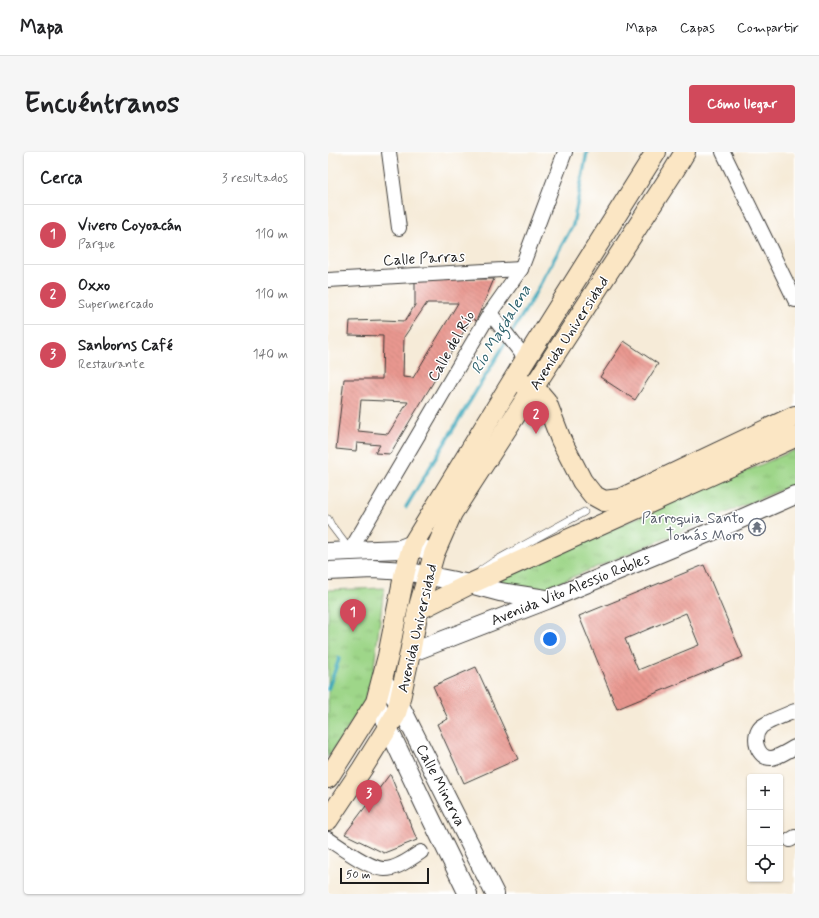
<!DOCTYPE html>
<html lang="es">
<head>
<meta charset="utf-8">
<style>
  :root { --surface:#fff; --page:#f6f6f6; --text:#202124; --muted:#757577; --line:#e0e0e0; --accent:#d1495b }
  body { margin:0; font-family:Mynerve,sans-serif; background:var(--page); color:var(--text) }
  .controls { position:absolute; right:12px; bottom:12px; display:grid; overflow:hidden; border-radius:4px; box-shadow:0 1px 3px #0004 }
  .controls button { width:36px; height:36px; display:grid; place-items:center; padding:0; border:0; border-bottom:1px solid var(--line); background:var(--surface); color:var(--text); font:20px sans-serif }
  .scale { position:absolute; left:12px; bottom:10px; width:89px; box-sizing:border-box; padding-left:4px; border:2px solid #1c1c1c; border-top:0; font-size:11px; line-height:14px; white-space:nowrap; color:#1c1c1c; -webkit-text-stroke:3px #fff; paint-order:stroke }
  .you { position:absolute; left:222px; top:487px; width:14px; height:14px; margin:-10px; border:3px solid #fff; border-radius:50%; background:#1a73e8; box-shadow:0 0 0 6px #1a73e833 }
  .badge { display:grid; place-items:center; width:26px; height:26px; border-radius:50%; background:var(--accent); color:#fff; font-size:13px; font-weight:700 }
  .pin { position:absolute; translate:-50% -33px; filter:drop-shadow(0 1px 2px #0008) }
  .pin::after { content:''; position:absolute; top:21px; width:14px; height:12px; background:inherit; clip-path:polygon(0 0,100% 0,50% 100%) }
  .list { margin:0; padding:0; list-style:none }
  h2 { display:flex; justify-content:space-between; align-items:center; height:52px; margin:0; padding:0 16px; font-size:17px }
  h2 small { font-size:13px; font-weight:400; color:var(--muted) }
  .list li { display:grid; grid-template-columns:26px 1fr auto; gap:12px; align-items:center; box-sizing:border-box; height:60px; padding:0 16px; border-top:1px solid var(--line) }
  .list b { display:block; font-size:15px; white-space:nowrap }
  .list p { margin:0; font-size:13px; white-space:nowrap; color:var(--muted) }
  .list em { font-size:13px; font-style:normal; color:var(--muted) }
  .icon { flex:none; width:22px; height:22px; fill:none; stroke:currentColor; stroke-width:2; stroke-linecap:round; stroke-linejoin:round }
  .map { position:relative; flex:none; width:467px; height:742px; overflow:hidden; border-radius:4px }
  header { display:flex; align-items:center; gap:24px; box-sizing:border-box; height:56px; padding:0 20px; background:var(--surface); border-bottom:1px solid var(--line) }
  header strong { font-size:19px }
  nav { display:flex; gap:22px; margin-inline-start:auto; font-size:14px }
  .intro { display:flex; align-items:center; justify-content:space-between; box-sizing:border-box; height:96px; padding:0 24px }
  h1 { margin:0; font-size:28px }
  .button { padding:10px 18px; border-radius:4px; background:var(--accent); color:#fff; font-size:14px; font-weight:700 }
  main { display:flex; gap:24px; padding:0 24px }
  aside { flex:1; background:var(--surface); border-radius:4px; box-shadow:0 1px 3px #0004 }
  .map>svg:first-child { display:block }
</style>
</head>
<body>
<header>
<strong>Mapa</strong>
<nav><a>Mapa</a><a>Capas</a><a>Compartir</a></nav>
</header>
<div class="intro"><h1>Encuéntranos</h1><a class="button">Cómo llegar</a></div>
<main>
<aside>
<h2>Cerca<small>3 resultados</small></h2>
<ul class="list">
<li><span class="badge">1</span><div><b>Vivero Coyoacán</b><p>Parque</p></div><em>110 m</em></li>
<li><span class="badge">2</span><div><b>Oxxo</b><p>Supermercado</p></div><em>110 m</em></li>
<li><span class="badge">3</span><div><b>Sanborns Café</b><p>Restaurante</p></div><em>140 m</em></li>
</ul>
</aside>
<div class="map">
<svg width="467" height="742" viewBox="0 0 467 742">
  <defs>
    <pattern id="park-tufts" width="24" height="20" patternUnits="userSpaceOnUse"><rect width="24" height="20" fill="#9ed689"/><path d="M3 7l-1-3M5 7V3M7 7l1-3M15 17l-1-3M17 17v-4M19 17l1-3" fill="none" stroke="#88b776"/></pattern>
    <pattern id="building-back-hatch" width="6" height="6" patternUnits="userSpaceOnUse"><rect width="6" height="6" fill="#e99890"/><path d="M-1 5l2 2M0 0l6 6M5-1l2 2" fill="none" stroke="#c7827c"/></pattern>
  </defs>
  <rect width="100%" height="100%" fill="#fff"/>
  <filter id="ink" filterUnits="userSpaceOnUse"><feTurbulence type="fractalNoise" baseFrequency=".025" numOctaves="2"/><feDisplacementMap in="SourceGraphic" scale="8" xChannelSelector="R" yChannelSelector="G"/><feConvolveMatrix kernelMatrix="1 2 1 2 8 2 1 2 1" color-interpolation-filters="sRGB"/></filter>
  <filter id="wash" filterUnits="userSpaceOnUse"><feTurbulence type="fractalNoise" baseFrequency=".012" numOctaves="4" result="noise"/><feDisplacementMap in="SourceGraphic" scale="16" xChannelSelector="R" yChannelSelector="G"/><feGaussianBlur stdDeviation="0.9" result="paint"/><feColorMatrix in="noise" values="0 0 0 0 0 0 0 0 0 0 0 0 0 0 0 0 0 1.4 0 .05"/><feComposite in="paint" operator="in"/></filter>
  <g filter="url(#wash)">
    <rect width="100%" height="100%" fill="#f6ebd8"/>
    <g fill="url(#park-tufts)" stroke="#5d7952">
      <polygon points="467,298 467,332 216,437 181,433 169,426"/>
      <polygon points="56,436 45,523 36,551 0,606 0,438"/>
    </g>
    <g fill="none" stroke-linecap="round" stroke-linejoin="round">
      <g stroke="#3ca9bc" stroke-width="3.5">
        <polyline points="182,183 200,154 245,73 259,0"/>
        <polyline points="78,355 179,188"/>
        <polyline points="0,537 10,510 11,506"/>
      </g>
    </g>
    <g id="blocks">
      <g fill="url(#building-back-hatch)" fill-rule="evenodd">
        <path d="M87,127H166L148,169L144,166L62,302L47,301L52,293L29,291L28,299L8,297L16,227H54L55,184L21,183L22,169L55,168L77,169L87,153ZM99,151H130L85,226L75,225L76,185ZM33,248L80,250L60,282L30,279Z"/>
        <polygon points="296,189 330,212 307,248 272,225"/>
        <path d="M376,413L415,505L289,557L251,464ZM358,461L371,493L310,518L297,487Z"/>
        <polygon points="148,515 190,607 136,631 109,572 120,567 105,534"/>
        <polygon points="62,622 89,688 56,701 17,682"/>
      </g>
    </g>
  </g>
  <g filter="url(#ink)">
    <use href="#blocks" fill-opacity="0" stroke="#3d3b38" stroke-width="1"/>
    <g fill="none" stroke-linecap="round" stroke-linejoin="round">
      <g stroke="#3d3b38" stroke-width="8">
        <g id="service">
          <polyline points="0,367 3,373 22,398"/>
          <polyline points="153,418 165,410 256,360"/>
        </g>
      </g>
      <g stroke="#3d3b38" stroke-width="16">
        <g id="minor">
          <polyline points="61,0 71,76"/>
          <polyline points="395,0 467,148"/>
          <polyline points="0,128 193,117"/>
          <polyline points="162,161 198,207"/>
          <polyline points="22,399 162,161 193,117 237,0"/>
          <path d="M467,559C458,563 440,569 433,575C423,585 429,607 444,606C451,605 461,598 467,595"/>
          <path d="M0,687C12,695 44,718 57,717C70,717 83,706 93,700"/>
          <polyline points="462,688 467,685"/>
        </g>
      </g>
      <g stroke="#3d3b38" stroke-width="20">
        <g id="tertiary">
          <polyline points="0,400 72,397 85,392 106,402"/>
          <polyline points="0,419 45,417 77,419 142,432 172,440 218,447"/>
          <polyline points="82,501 219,448 390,377 467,343"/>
          <polyline points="54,527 71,551 167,742"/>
          <polyline points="48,550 96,652 140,742"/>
        </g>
      </g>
      <g stroke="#3d3b38" stroke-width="22">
        <g id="secondary">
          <polyline points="194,231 212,242 218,249 233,288 254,329 265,343 276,349 292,347 467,264"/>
          <polyline points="90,458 142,432 467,285"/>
          <polyline points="0,626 48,550 60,504 77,419 85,392 198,207 328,0"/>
          <polyline points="0,668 34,617 67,564 71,551 82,501 90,458 106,402 124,361 345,20 357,0"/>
        </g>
      </g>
      <use href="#service" stroke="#fff" stroke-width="7"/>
      <use href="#minor" stroke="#fff" stroke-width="14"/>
      <use href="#tertiary" stroke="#fff" stroke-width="18"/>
      <use href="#secondary" stroke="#fbe6c4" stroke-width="20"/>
    </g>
  </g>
  <defs>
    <g id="temple-ring" transform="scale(0.9)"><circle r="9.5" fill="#fff" stroke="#6b7280" stroke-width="1.5"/><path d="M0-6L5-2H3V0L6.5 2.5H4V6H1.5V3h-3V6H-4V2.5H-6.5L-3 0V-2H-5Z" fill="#6b7280"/></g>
  </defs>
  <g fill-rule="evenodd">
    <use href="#temple-ring" x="429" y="375"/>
  </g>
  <g text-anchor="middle" stroke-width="3" stroke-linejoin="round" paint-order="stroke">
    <g font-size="15" fill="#1c1c1c" stroke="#fff">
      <text transform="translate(96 106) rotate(-3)" y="5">Calle Parras</text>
      <text transform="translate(241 181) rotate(-57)" y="5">Avenida Universidad</text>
      <text transform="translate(123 194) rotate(-60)" y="5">Calle del Río</text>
      <text transform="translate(242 437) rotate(-22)" y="5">Avenida Vito Alessio Robles</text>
      <text transform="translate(89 476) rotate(-77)" y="5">Avenida Universidad</text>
      <text transform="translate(113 633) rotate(63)" y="5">Calle Minerva</text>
    </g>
    <g font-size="15" fill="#5b616d" stroke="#fff" text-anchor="end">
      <text x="416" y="371">Parroquia Santo<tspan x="416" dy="17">Tomás Moro</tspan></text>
    </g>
    <g font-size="16" font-style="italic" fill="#2c626c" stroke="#fff">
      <text transform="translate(172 177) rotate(-59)" y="6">Río Magdalena</text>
    </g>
  </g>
</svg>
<div class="controls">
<button>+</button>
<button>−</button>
<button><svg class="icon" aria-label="locate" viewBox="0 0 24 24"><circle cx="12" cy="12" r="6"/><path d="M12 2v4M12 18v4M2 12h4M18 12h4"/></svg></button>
</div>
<div class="scale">50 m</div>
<div class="you"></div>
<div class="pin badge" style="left:25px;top:480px">1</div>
<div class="pin badge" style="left:208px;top:282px">2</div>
<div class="pin badge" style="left:41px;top:661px">3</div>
</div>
</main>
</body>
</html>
